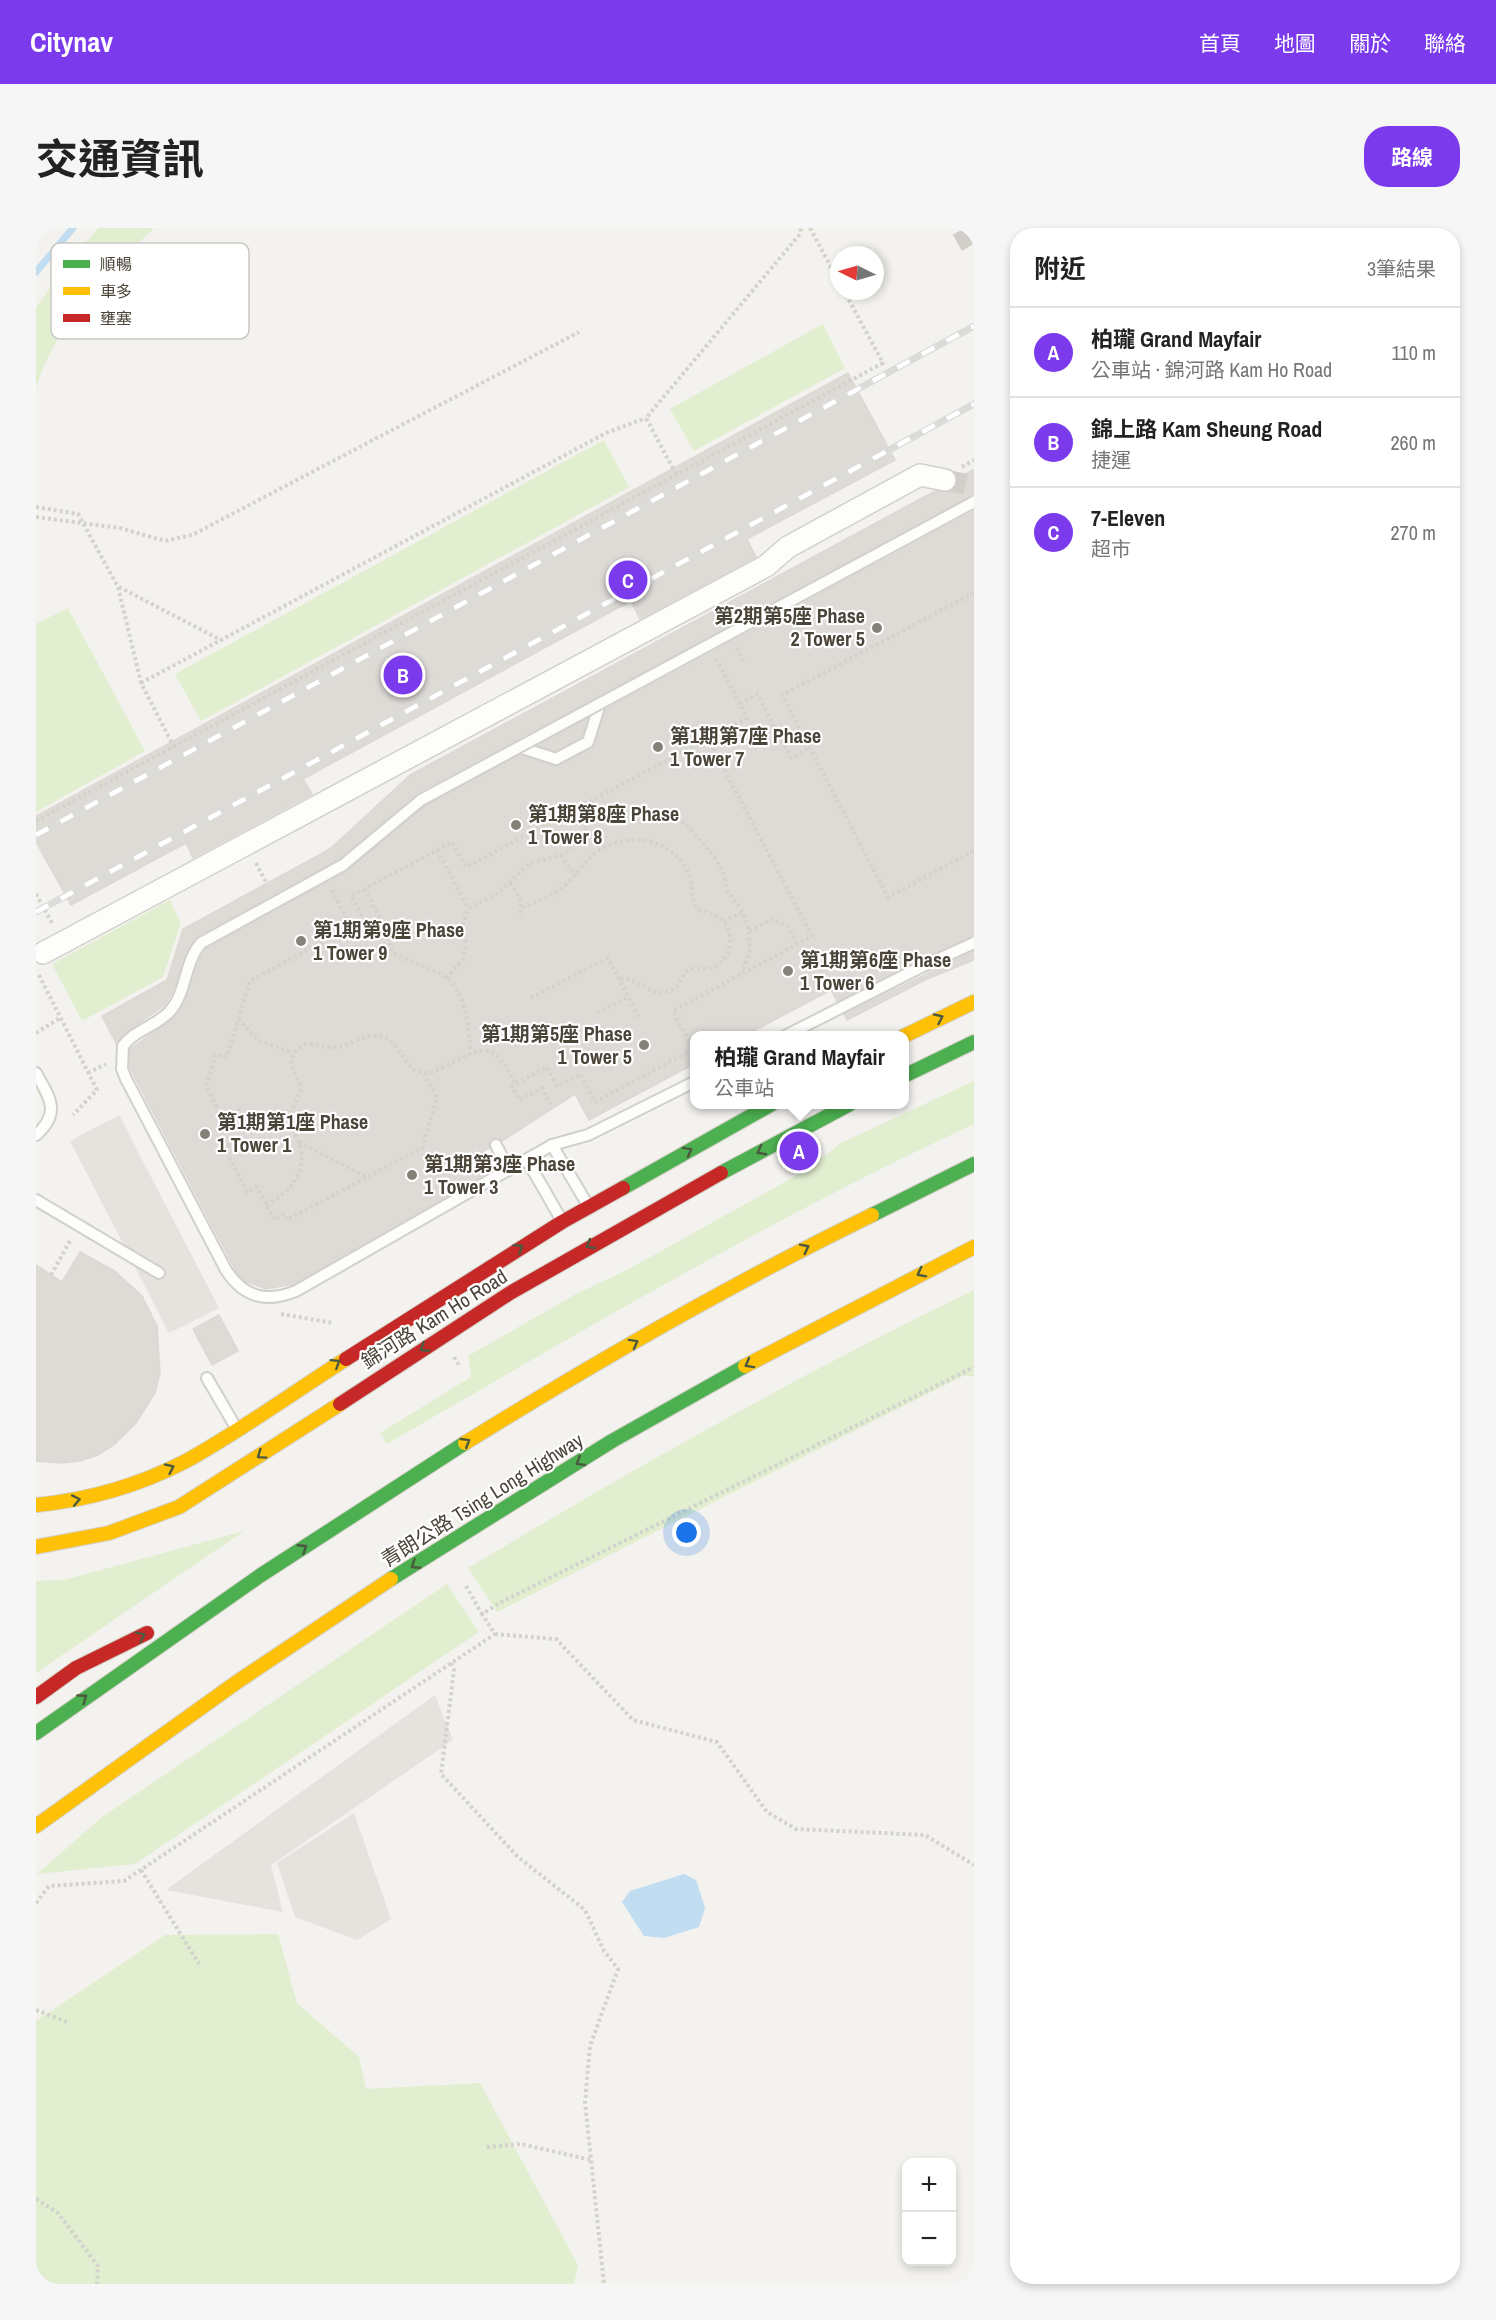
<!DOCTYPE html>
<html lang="zh-TW">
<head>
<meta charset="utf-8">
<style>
  :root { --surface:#fff; --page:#f6f6f6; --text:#222; --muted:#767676; --line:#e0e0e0; --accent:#7c3aed }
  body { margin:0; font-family:"Archivo Narrow","Noto Sans TC",sans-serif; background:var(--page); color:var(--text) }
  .controls { position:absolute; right:18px; bottom:18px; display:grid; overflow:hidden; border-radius:12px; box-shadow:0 3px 9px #0003 }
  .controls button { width:54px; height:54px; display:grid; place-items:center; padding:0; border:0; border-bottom:2px solid var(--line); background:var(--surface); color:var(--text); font:30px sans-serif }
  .compass { position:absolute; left:794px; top:18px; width:54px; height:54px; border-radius:50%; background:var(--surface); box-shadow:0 3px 9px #0003; rotate:275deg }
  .you { position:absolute; left:651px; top:1305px; width:21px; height:21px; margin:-15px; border:4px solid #fff; border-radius:50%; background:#1a73e8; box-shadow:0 0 0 9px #1a73e833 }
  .badge { display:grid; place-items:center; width:39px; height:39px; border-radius:50%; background:var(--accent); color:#fff; font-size:20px; font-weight:700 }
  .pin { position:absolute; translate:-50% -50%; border:3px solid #fff; box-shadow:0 2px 6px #0006 }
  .popup { position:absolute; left:654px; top:803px; width:219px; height:78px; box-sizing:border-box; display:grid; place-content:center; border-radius:12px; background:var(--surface); filter:drop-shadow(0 2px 4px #0005); font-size:20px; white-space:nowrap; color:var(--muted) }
  .popup b { font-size:22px; color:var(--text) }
  .popup::after { content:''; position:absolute; left:50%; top:100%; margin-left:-12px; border:12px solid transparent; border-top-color:var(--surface) }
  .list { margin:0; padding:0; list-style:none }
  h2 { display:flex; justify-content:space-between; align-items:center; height:78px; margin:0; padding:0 24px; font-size:26px }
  h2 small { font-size:20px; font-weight:400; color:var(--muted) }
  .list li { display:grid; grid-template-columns:39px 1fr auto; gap:18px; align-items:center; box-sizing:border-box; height:90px; padding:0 24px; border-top:2px solid var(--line) }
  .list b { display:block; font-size:22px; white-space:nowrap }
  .list p { margin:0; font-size:20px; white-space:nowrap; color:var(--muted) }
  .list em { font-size:20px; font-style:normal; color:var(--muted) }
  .map { position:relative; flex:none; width:938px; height:2056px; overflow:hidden; border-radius:24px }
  header { display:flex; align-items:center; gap:36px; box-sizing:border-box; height:84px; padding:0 30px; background:var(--accent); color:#fff }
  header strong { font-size:28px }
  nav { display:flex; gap:33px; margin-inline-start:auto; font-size:21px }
  .intro { display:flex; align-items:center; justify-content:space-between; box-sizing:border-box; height:144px; padding:0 36px }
  h1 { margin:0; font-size:42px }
  .button { padding:15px 27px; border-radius:24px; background:var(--accent); color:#fff; font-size:21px; font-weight:700 }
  main { display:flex; gap:36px; padding:0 36px }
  aside { flex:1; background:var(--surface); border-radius:24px; box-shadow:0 3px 9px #0003 }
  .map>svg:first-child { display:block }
</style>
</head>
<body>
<header>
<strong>Citynav</strong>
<nav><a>首頁</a><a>地圖</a><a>關於</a><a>聯絡</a></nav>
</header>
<div class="intro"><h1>交通資訊</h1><a class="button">路線</a></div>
<main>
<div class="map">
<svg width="938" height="2056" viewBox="0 0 938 2056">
  <rect width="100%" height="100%" fill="#f4f2ee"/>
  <g fill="#e6e2de">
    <polygon points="399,1467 417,1512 235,1637 247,1684 130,1662"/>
    <polygon points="318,1585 355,1691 321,1712 259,1689 241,1635"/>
  </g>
  <g fill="#e1eecf">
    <path d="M63,0H118C71,46 20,95 0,160V80L36,29Z"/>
    <polygon points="787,96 809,140 658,223 634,181"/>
    <polygon points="568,212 593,259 165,493 139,446"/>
    <polygon points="32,380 109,523 0,584 0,396"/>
    <polygon points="134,672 145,695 127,749 46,793 16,736"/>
    <path d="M938,853V896C736,990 544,1104 351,1216L344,1205L435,1149L432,1128L540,1066L593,1041L772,941L805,915Z"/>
    <path d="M938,1062V1148H927L461,1384L432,1340C597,1241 764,1146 938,1062Z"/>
    <polygon points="208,1303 0,1445 0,1353 28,1352"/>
    <polygon points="411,1356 443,1404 99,1636 1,1646 66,1589"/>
    <polygon points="242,1706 261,1775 323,1829 330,1861 444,1855 542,2037 538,2056 0,2056 0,1793 129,1707"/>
  </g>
  <polygon fill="#e6e3df" points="83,887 183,1080 133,1105 34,913"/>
  <polygon fill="#c0ddf1" points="648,1646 660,1652 669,1680 663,1699 628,1710 608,1708 586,1674 594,1663"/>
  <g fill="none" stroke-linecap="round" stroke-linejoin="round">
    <polyline stroke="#c0ddf1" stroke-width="7" points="0,44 37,0"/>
  </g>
  <g fill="#dedbd6" stroke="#dcd9d4" stroke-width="1.5">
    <polygon points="812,145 859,232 711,311 720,329 604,391 595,373 267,551 276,566 157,630 150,615 35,677 0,614 0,588"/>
    <polygon points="938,241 938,267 381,565 303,631 161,708 149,728 137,763 129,777 93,802 80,815 66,788 131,752 147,701 294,621 374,547 899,263 914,264 919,260 921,251"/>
    <polygon points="938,283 938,708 801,773 795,762 710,807 658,807 658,836 553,892 539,866 466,913 456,911 453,920 445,925 455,943 257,1056 230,1061 209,1053 200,1043 94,840 94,821 134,793 146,778 162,734 170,721 311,643 389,578 484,527 520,538 556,521 570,481"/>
    <polygon points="551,491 546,509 519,523 502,517"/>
    <polygon points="938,723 938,732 891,751 811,792 808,786"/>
    <polygon points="44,1024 79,1043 106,1068 121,1098 124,1145 119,1165 100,1195 79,1216 62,1227 44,1233 25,1235 0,1233 0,1037 26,1054"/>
    <polygon points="183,1087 202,1123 176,1137 157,1101"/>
  </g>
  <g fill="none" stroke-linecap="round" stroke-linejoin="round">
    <polyline stroke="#d2cfca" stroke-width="21" stroke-dasharray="21 10" stroke-linecap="butt" points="909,252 938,258"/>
    <polyline stroke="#d2cfca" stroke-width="28" stroke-dasharray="28 14" stroke-linecap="butt" points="929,0 938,16"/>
    <g stroke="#d2d0cb" stroke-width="14">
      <g id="lane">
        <polyline points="483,519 520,531 552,514 564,476"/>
        <polyline points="749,808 885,739"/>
        <path d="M0,845C13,869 26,884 0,907"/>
        <polyline points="460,917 473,942"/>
        <polyline points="516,917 553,979"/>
        <polyline points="491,932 526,993"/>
        <polyline points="421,971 516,917 552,907 658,854"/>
        <polyline points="0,972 123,1045"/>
        <polyline points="171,1150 199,1198"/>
      </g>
    </g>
    <g stroke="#d2d0cb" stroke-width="24">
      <polyline id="street" points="7,725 730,338 752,319 884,247 909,252"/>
    </g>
    <g stroke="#d3cfc5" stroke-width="16">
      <g id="fast">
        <polyline points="868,848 938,814"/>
        <polyline points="685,945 814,876"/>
        <polyline points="587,960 736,876"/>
        <polyline points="836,987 938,936"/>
        <polyline points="355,1351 576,1213 709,1138"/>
        <polyline points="0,1505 225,1347 429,1215"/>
      </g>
    </g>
    <g stroke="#d3cfc5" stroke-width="16">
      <g id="slow">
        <polyline points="868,808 938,774"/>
        <polyline points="709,1138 938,1019"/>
        <path d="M429,1215C561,1133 697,1055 836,987"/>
        <path d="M0,1277C51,1272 104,1257 150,1233C203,1204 258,1164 310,1131"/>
        <polyline points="0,1319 73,1305 143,1279 304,1176"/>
        <polyline points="0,1598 201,1454 355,1351"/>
      </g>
    </g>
    <g stroke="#d3cfc5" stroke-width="16">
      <g id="jam">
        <polyline points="310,1131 526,994 587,960"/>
        <polyline points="304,1176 474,1065 685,945"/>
        <polyline points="0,1469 40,1440 111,1405"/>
      </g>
    </g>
    <g stroke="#d3d2cc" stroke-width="4" stroke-dasharray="3 3" stroke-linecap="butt">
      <polyline points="774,0 803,54"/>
      <polyline points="926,239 938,232"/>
      <polyline points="640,246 610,190 764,6 765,0"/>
      <polyline points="0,279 42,286 82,359 105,455 139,521"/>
      <polyline points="0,289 84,300 129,313 156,307 543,104"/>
      <polyline points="83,359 185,412"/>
      <polyline points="938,365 746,467 852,669 938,623"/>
      <polyline points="701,420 709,436"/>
      <polyline points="680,431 704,476"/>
      <polyline points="105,455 570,205 610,190"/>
      <polyline points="672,511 711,490 704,476 721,466 755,530 773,520"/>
      <polyline points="0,593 847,135 808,63"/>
      <polyline points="401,622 432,680"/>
      <polyline points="524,628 540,647"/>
      <polyline points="220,635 231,656"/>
      <polyline points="474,655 484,670 485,689"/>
      <path d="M328,661L349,698L356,724C370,733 388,737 403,745C432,761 431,795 435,824"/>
      <polyline points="296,662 315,699"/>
      <polyline points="0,666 16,695"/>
      <path d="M486,679C501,674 515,669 527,659C539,649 547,635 559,625C590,602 637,609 653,646C657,657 655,668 659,678C666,685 677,684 685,691C700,704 696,731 678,739C670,742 663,740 654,741C645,747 645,757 636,762C614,773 604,747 583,751"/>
      <polyline points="687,693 707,684"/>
      <polyline points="713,703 736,691 752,698 761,716"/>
      <polyline points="3,747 61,862 37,887"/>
      <polyline points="410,750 428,730 430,716 427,694 433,680 462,665 494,635 526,627 539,616 553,595 585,578 619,582 641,590 651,597 680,631 688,646 691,662 706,682 713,703 714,722 706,745"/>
      <polyline points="495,770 572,730 603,790"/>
      <polyline points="561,785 592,769"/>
      <polyline points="202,791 223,813 258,825"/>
      <polyline points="0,805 24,790"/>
      <polyline points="52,845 70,836"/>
      <polyline points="388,845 401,870 386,920 251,992 248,986 238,992 221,959 211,964 188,919 199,914 170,858 180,826 191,829 214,753 328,692 315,668 416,614 430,639 672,511 776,708 637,783 657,821 559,874 544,846 521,858 511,839 476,858 483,872 506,860 514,876"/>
      <polyline points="202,880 209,894"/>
      <polyline points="191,896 206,888"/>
      <polyline points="263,914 331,949"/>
      <path d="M230,977C255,964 274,942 262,913C259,905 255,899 255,891C254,879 263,871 265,860C259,841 244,829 270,816C281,815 290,821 301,819C319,817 329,802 349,810C366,817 369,844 388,845C396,846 402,841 409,838C449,817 457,813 479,855"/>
      <polyline points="15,1047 35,1011"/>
      <polyline points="245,1086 297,1095"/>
      <polyline points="418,1129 424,1139"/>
      <polyline points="430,1358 446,1386"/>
      <polyline points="459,1406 520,1411 597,1492 681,1514 731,1584 760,1601 889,1607 938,1637"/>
      <polyline points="415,1435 418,1442 405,1546 482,1629 549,1682 568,1723 582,1741 554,1818 549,1874 568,2056"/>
      <polyline points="105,1642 163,1736"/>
      <polyline points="0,1675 13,1658 88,1653 459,1406 446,1386 467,1373 938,1139"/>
      <polyline points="0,1782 34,1795"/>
      <polyline points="451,1919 485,1916 555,1932"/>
      <polyline points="0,1971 22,1985 62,2038 61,2056"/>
    </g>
    <use href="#lane" stroke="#fdfdfc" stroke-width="10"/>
    <use href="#street" stroke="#fdfdfc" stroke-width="21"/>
    <use href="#fast" stroke="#4caf50" stroke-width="14"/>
    <use href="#slow" stroke="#ffc107" stroke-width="14"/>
    <use href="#jam" stroke="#c62828" stroke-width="14"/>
    <g stroke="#dbdbda" stroke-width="7">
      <g id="rail">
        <polyline points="0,607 938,98"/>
        <polyline points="0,684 938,176"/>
      </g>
    </g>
    <use href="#rail" stroke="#fff" stroke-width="4.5" stroke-dasharray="14" stroke-linecap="butt"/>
    <g stroke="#d2d0cb" stroke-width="14" stroke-linecap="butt">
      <g id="lane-bridge">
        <polyline points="885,739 938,715"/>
        <path d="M421,971L260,1063C231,1075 208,1070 190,1042L90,851L86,841L87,818C99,801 122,798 135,782C151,762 148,735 165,715L307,637L385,572L938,274"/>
      </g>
    </g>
    <use href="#lane-bridge" stroke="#fdfdfc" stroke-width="10"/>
  </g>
  <defs><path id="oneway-chevron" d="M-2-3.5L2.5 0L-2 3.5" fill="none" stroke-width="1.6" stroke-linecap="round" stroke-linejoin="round" transform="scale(1.5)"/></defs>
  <g stroke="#4b593e">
    <use href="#oneway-chevron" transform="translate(903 790) rotate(-25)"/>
    <use href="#oneway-chevron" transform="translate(652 923) rotate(-29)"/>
    <use href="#oneway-chevron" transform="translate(725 923) rotate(152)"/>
    <use href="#oneway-chevron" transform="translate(554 1017) rotate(150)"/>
    <use href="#oneway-chevron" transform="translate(483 1020) rotate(-32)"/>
    <use href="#oneway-chevron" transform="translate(769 1020) rotate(-27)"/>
    <use href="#oneway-chevron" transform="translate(885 1045) rotate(153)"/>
    <use href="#oneway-chevron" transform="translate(598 1115) rotate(-29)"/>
    <use href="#oneway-chevron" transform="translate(388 1120) rotate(147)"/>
    <use href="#oneway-chevron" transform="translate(300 1135) rotate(-32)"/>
    <use href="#oneway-chevron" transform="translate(713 1136) rotate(151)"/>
    <use href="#oneway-chevron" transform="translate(430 1214) rotate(-31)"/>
    <use href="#oneway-chevron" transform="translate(225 1227) rotate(145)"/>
    <use href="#oneway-chevron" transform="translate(544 1234) rotate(149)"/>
    <use href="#oneway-chevron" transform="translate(134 1240) rotate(-25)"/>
    <use href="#oneway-chevron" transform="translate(40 1272) rotate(-11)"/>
    <use href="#oneway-chevron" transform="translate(267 1320) rotate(-33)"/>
    <use href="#oneway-chevron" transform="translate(379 1337) rotate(147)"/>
    <use href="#oneway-chevron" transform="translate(105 1408) rotate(-26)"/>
    <use href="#oneway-chevron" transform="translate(47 1470) rotate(-36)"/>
  </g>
  <g fill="#868178" stroke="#fff" stroke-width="2">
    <circle cx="841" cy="400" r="6"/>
    <circle cx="622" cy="519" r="6"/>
    <circle cx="480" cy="597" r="6"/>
    <circle cx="265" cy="713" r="6"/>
    <circle cx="752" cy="743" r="6"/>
    <circle cx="608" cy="817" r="6"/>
    <circle cx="169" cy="906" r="6"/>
    <circle cx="376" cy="947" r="6"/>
  </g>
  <g text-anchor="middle" stroke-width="4.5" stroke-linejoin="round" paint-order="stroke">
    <g font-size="20" font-weight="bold" fill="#4b4439" stroke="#fff" text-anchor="start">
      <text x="829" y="395" text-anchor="end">第2期第5座 Phase<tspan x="829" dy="23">2 Tower 5</tspan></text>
      <text x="634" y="515">第1期第7座 Phase<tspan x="634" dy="23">1 Tower 7</tspan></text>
      <text x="492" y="593">第1期第8座 Phase<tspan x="492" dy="23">1 Tower 8</tspan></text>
      <text x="277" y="709">第1期第9座 Phase<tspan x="277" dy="23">1 Tower 9</tspan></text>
      <text x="764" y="739">第1期第6座 Phase<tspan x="764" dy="23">1 Tower 6</tspan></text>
      <text x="596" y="813" text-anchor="end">第1期第5座 Phase<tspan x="596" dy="23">1 Tower 5</tspan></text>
      <text x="181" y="901">第1期第1座 Phase<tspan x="181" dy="23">1 Tower 1</tspan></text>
      <text x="388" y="943">第1期第3座 Phase<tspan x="388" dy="23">1 Tower 3</tspan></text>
    </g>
    <g font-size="20" fill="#4b4439" stroke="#fff">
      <text transform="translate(398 1091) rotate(-32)" y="7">錦河路 Kam Ho Road</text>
      <text transform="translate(446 1272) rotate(-32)" y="7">青朗公路 Tsing Long Highway</text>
    </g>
  </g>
  <rect x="15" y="15" width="198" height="96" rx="9" fill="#fff" stroke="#c9c7c4" stroke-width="1.5"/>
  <rect x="27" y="32" width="27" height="8" fill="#4caf50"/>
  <rect x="27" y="59" width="27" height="8" fill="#ffc107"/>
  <rect x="27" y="86" width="27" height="8" fill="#c62828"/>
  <g font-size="16" fill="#4b4439">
    <text x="64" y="42">順暢</text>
    <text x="64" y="69">車多</text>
    <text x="64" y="96">壅塞</text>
  </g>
</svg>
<div class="controls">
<button>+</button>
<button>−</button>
</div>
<svg class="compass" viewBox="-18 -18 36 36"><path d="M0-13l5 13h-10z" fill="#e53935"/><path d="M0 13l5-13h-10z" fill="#767676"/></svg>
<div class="you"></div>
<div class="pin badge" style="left:763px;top:923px">A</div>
<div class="popup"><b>柏瓏 Grand Mayfair</b>公車站</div>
<div class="pin badge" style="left:367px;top:447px">B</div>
<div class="pin badge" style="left:592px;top:352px">C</div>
</div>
<aside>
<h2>附近<small>3筆結果</small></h2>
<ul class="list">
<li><span class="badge">A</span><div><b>柏瓏 Grand Mayfair</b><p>公車站 · 錦河路 Kam Ho Road</p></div><em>110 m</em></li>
<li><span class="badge">B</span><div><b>錦上路 Kam Sheung Road</b><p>捷運</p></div><em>260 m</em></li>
<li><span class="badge">C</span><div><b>7-Eleven</b><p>超市</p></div><em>270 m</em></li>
</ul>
</aside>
</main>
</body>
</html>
